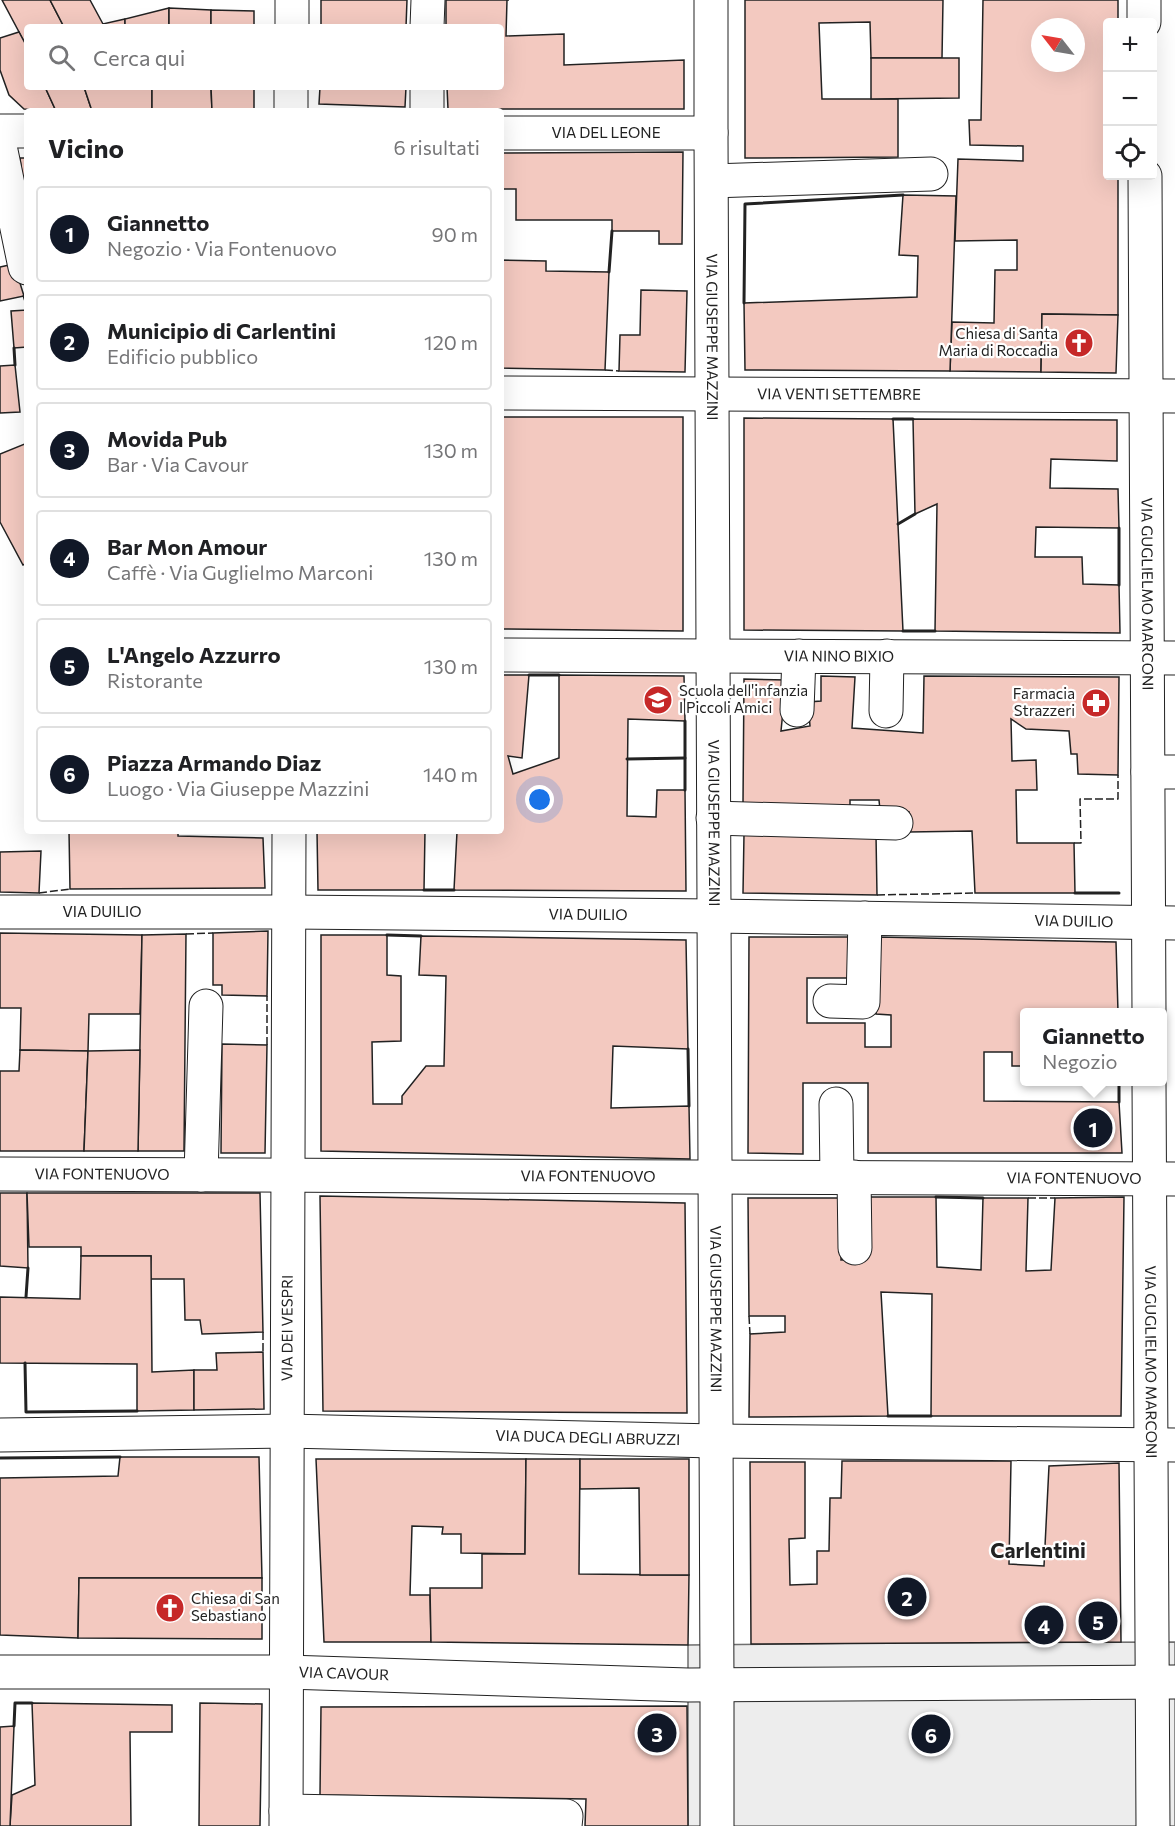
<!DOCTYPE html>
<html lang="it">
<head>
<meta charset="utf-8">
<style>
  :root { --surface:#fff; --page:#f6f6f6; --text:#202124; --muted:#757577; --line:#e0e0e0; --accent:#111827 }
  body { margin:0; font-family:Commissioner,sans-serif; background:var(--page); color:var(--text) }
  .controls { position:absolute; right:18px; top:18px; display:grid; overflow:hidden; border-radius:6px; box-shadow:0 6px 24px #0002 }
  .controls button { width:54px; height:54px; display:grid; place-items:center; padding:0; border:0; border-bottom:2px solid var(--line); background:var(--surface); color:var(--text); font:30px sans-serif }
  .compass { position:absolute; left:1031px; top:18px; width:54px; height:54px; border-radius:50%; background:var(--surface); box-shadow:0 6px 24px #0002; rotate:301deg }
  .you { position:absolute; left:540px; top:800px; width:21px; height:21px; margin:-15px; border:4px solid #fff; border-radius:50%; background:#1a73e8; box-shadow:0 0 0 9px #1a73e833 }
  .badge { display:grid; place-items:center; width:39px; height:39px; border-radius:50%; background:var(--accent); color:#fff; font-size:20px; font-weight:700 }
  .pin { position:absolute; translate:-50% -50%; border:3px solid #fff; box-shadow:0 2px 6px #0006 }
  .popup { position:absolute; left:1020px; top:1008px; width:147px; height:78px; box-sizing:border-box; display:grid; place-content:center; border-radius:6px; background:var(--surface); filter:drop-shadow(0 2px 4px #0005); font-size:20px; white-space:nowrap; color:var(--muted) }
  .popup b { font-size:22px; color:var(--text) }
  .popup::after { content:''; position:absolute; left:50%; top:100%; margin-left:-12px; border:12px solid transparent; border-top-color:var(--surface) }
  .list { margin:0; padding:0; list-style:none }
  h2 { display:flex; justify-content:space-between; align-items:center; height:78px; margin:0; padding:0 24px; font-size:26px }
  h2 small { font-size:20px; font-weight:400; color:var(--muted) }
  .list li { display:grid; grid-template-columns:39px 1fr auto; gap:18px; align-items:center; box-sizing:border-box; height:96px; margin:0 12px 12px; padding:0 12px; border:2px solid var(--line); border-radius:6px }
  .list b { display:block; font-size:22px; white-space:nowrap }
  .list p { margin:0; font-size:20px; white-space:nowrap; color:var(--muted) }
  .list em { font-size:20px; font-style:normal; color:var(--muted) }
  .icon { flex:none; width:33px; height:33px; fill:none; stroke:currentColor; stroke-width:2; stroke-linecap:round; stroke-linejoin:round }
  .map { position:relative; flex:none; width:1175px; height:1826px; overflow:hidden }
  .search { position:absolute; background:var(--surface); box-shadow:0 6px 24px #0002; left:24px; top:24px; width:480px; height:66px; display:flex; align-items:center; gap:15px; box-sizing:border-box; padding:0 21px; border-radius:6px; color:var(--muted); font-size:22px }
  .panel { position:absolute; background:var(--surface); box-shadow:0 6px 24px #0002; left:24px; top:108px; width:480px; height:726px; border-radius:6px }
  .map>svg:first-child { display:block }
</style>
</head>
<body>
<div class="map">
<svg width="1175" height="1826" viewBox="0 0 1175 1826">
  <rect width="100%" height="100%" fill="#fff"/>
  <polygon fill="#ededed" stroke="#6f6f6f" stroke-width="1.5" points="1175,1642 1175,1826 688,1826 688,1645 867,1643"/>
  <g fill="#f3c9c0" stroke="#222" stroke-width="1.5" fill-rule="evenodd">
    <polygon points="2,0 50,0 64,27 27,27 27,47"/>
    <polygon points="50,0 90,0 103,24 125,19 125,27 64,27"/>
    <polygon points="321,0 407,0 406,27 321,27"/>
    <polygon points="446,0 509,0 507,0 506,36 564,34 564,65 684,60 684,109 448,109 447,87 501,87 501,27 446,27"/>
    <polygon points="745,0 943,0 942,58 871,58 870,22 819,23 822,99 898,99 898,157 745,158"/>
    <path d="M983,0H1118V22H1108V176H1118V315L1042,314L1041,372L950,371L952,322L994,323L995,270H1017V240L955,241L958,159L1023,161V146L970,145L969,120H981ZM1040,27H1076V63H1040Z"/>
    <polygon points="169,8 169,27 125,27 125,19"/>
    <polygon points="169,8 211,10 211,27 169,27"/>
    <polygon points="211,10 254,11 254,27 211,27"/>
    <polygon points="19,32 27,47 27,87 45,87 56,111 24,109 9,95 0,70 0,38"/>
    <polygon points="871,58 959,58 959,98 871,99"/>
    <polygon points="45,87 84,87 92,111 56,111"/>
    <polygon points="84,87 152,87 152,111 92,111"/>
    <polygon points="152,87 211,87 212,111 152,111"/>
    <polygon points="211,87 254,87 254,111 212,111"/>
    <polygon points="320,87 406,87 405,107 319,104"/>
    <polygon points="683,152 682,244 659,244 659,231 612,231 612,220 516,220 516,189 501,189 501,153"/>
    <polygon points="20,158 27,158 27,213"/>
    <polygon points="903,195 956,196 950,371 745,370 744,303 917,297 918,256 899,255"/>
    <polygon points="501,260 546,261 546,271 609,272 605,370 501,368"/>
    <polygon points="14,264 24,296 0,301 0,267"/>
    <polygon points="641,290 687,291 685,372 619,371 620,335 640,335"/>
    <polygon points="27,310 27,347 14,348 11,311"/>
    <polygon points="1042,314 1118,315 1116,373 1041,372"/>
    <polygon points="15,365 20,412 0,413 0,366"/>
    <polygon points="501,417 683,417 683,631 501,629"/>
    <polygon points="744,418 893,419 903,631 744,630"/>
    <polygon points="913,419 1117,420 1117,461 1051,459 1050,488 1118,489 1119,528 1036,527 1035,557 1082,557 1083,584 1119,585 1120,633 935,631 937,504 915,514"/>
    <polygon points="27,443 27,563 23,565 0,522 0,454"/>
    <polygon points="501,675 529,675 522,758 508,756 513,774 559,758 559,675 684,676 685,721 628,719 627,816 656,817 657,790 685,790 686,891 454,890 457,832 425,831 424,890 318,890 317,831 501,831"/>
    <polygon points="821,676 855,677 852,728 923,733 924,676 1119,677 1118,775 1078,774 1077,754 1071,754 1069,731 1026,729 1011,719 1012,761 1036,760 1037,790 1016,790 1017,843 1074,843 1075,893 975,893 972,831 909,832 909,812 880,810 879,800 850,800 850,810 743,803 744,679 786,680 781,731 810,726 808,702 821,701"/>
    <polygon points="69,831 178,831 178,836 263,838 265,888 70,889"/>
    <polygon points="744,834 876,835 877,895 743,893"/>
    <polygon points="41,851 39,893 0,892 0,852"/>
    <polygon points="268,931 267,996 222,995 222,985 213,985 213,933"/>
    <polygon points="0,933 142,935 140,1014 89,1014 88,1051 20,1050 21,1008 0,1008"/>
    <polygon points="186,934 184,1151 138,1151 142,935"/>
    <polygon points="321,935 387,935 387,975 401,976 401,1041 372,1042 373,1104 402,1104 402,1096 426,1066 444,1066 446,976 419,975 421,936 686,940 688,1049 613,1046 611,1108 689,1106 690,1159 321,1151"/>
    <polygon points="749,937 853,937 852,978 807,978 807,1023 865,1023 865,1047 891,1047 891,1015 876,1014 878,937 1116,942 1118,1012 1024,1012 1024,1066 1012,1066 1012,1052 984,1052 984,1101 1119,1102 1122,1153 868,1153 868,1083 803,1083 803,1154 748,1153"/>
    <polygon points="222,1044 267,1045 265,1153 221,1153"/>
    <polygon points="20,1050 88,1051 84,1151 0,1151 0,1071 19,1071"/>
    <polygon points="140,1050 138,1151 84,1151 88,1051"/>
    <polygon points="0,1193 27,1193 28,1268 0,1266"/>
    <polygon points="27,1193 260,1193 263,1332 202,1334 200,1320 185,1320 184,1279 150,1279 151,1256 81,1256 81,1247 29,1247"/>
    <polygon points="320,1196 685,1203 687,1413 323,1411"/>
    <polygon points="868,1197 936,1197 937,1267 981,1270 983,1198 1028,1198 1026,1271 1051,1270 1055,1198 1124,1197 1121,1416 931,1416 932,1294 881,1292 888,1416 749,1417 750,1334 785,1332 785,1316 749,1316 748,1198 843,1198 841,1260 867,1259"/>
    <polygon points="81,1256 151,1256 152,1372 194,1370 194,1410 137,1411 137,1364 0,1363 0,1297 80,1299"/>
    <polygon points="263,1352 264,1409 194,1410 194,1370 217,1370 216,1353"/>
    <polygon points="120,1457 259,1457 262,1578 79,1578 78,1638 0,1635 0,1478 118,1476"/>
    <polygon points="316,1459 526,1459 525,1554 461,1553 461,1534 442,1534 443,1527 412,1526 410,1595 430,1595 431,1642 324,1642"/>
    <polygon points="526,1459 580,1459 579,1574 689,1575 688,1645 431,1642 430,1588 482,1588 482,1554 525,1554"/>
    <polygon points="580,1459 689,1459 689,1575 640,1575 639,1488 580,1489"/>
    <polygon points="842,1461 1011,1461 1009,1564 1044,1566 1049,1466 1119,1463 1121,1642 751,1644 750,1462 805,1462 805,1538 789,1539 790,1585 817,1584 817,1551 829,1551 830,1498 841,1498"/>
    <polygon points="79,1578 262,1578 262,1639 78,1638"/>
    <polygon points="32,1703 172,1705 172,1732 130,1732 131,1826 10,1826 12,1795 35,1785"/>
    <polygon points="200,1703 262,1704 260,1826 199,1826"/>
    <polygon points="687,1706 688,1826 585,1826 586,1799 320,1795 321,1707"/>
    <polygon points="14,1726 10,1826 0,1826 0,1727"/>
  </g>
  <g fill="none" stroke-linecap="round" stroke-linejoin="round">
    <g stroke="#222" stroke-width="35">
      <g id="street">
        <polyline points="711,0 711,133"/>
        <polyline points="1144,0 1144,22"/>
        <polyline points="427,27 428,0"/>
        <polyline points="427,111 427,87"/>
        <polyline points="0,146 25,267 27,268"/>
        <path id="s1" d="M1145,176L1149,1012"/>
        <polyline points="712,181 931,174"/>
        <path id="s2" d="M501,393L1175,396"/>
        <path id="s3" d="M501,655L1175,658"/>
        <polyline points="797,710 799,656"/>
        <polyline points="886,711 887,656"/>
        <polyline points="1148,772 1175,772"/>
        <polyline points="713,818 896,823"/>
        <path id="s4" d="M0,912H289L713,916L1175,923"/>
        <polyline points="830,1001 863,1002 865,918"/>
        <path id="s5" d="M1149,1082L1153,1826"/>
        <polyline points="836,1104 837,1177"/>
        <path id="s6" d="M0,1174L1175,1179"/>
        <polyline points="201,1175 206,1006"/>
        <polyline points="854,1177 855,1248"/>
        <path id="s7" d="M0,1435L287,1431L715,1441L1175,1445"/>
        <polyline points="717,1685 717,1826"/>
        <polyline points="286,1811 566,1816 565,1826"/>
      </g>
    </g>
    <g stroke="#222" stroke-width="35">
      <g id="secondary">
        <polyline points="292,27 292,0"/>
        <polyline points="291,111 291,87"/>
        <polyline points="0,131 27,131"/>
        <path id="s8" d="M501,133H711L717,1685"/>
        <path id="s9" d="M0,1672H287L688,1685L1175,1682"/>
        <path id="s10" d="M286,1826L289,831"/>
      </g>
    </g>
    <use href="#street" stroke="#fff" stroke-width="33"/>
    <use href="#secondary" stroke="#fff" stroke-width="33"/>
    <g stroke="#222" stroke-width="1.5" stroke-dasharray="8 3" stroke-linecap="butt">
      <polyline points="605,370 619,371"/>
      <polyline points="1074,843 1081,843 1080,799 1118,799 1118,775"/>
      <polyline points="39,893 70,889"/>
      <polyline points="877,895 975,893"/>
      <polyline points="186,934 213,933"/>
      <polyline points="267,1045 267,996"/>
      <polyline points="1028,1198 1055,1198"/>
      <polyline points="749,1316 750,1334"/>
      <polyline points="263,1332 263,1352"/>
    </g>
    <g stroke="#222" stroke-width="3">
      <polyline points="609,272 612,231"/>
      <polyline points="24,296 27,305"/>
      <polyline points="744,303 745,204 903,195"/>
      <polyline points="14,348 15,365"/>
      <polyline points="893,419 913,419"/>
      <polyline points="898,524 915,514"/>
      <polyline points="1119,528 1119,585"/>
      <polyline points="903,631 935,631"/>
      <polyline points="529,675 559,675"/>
      <polyline points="627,759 685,758"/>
      <polyline points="685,790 685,721"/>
      <polyline points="424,890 454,890"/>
      <polyline points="1075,893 1119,893"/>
      <polyline points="387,935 421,936"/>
      <polyline points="688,1049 689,1106"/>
      <polyline points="1119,1102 1119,1082"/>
      <polyline points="936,1197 983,1198"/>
      <polyline points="26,1297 28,1268"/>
      <polyline points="25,1363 26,1412 137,1411"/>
      <polyline points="888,1416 931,1416"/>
      <polyline points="0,1458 120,1457"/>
      <polyline points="14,1726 15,1703 32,1703"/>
    </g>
  </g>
  <defs>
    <g id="church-disc" transform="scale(1.5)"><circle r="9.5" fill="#c62828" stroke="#fff"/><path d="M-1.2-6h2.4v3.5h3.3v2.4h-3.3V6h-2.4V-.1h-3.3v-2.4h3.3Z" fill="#fff"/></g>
    <g id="school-disc" transform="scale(1.5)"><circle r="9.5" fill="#c62828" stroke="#fff"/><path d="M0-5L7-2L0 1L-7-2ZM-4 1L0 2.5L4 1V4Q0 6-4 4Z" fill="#fff"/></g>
    <g id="pharmacy-disc" transform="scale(1.5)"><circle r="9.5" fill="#c62828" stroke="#fff"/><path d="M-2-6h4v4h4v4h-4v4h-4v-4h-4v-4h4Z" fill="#fff"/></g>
  </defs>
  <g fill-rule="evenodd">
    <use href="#church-disc" x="1079" y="343"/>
    <use href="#school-disc" x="658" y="700"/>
    <use href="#pharmacy-disc" x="1096" y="703"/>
    <use href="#church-disc" x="170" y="1608"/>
  </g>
  <g text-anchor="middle" stroke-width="4.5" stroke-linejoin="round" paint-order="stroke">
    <g font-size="15" fill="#222" stroke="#fff">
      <text dy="5" stroke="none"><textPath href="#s8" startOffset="105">VIA DEL LEONE</textPath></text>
      <text dy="5" stroke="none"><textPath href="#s8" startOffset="414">VIA GIUSEPPE MAZZINI</textPath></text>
      <text dy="5" stroke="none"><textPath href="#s2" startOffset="338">VIA VENTI SETTEMBRE</textPath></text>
      <text dy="5" stroke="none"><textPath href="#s1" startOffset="418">VIA GUGLIELMO MARCONI</textPath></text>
      <text dy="5" stroke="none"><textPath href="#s3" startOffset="338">VIA NINO BIXIO</textPath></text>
      <text dy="5" stroke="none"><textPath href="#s8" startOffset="900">VIA GIUSEPPE MAZZINI</textPath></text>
      <text dy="5" stroke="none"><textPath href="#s4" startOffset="102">VIA DUILIO</textPath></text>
      <text dy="5" stroke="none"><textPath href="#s4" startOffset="588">VIA DUILIO</textPath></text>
      <text dy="5" stroke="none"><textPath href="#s4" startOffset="1074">VIA DUILIO</textPath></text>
      <text dy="5" stroke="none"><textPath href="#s6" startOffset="102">VIA FONTENUOVO</textPath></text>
      <text dy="5" stroke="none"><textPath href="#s6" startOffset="588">VIA FONTENUOVO</textPath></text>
      <text dy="5" stroke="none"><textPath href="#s6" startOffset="1074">VIA FONTENUOVO</textPath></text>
      <text dy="5" stroke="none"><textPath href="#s8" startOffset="1386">VIA GIUSEPPE MAZZINI</textPath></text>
      <text dy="5" stroke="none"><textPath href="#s10" startOffset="498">VIA DEI VESPRI</textPath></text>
      <text dy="5" stroke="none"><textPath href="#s5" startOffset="280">VIA GUGLIELMO MARCONI</textPath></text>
      <text dy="5" stroke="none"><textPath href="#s7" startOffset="588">VIA DUCA DEGLI ABRUZZI</textPath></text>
      <text dy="5" stroke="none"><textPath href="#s9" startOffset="344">VIA CAVOUR</textPath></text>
    </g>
    <g font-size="15" fill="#222" stroke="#fff" text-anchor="end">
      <text x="1058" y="339">Chiesa di Santa<tspan x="1058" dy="17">Maria di Roccadia</tspan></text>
      <text x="679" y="696" text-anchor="start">Scuola dell'infanzia<tspan x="679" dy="17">I Piccoli Amici</tspan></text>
      <text x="1075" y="699">Farmacia<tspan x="1075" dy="17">Strazzeri</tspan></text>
      <text x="191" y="1604" text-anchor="start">Chiesa di San<tspan x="191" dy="17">Sebastiano</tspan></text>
    </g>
    <g font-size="21" font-weight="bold" fill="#222" stroke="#fff">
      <text x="1038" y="1558">Carlentini</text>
    </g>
  </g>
</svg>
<div class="controls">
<button>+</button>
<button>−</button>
<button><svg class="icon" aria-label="locate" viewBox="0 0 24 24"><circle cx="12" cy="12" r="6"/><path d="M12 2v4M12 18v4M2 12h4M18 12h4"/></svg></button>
</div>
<svg class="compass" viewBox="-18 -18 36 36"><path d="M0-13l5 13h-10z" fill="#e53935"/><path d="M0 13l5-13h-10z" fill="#757577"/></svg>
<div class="you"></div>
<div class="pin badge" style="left:1093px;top:1128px">1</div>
<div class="popup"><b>Giannetto</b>Negozio</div>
<div class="pin badge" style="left:907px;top:1597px">2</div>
<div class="pin badge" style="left:657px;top:1733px">3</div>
<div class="pin badge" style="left:1044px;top:1625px">4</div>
<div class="pin badge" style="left:1098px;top:1621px">5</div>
<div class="pin badge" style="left:931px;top:1734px">6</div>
<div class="search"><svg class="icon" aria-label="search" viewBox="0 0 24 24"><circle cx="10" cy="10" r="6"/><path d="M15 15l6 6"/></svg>Cerca qui</div>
<section class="panel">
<h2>Vicino<small>6 risultati</small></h2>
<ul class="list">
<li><span class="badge">1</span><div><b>Giannetto</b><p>Negozio · Via Fontenuovo</p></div><em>90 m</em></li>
<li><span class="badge">2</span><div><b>Municipio di Carlentini</b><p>Edificio pubblico</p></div><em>120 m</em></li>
<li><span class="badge">3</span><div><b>Movida Pub</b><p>Bar · Via Cavour</p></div><em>130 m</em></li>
<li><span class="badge">4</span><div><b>Bar Mon Amour</b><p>Caffè · Via Guglielmo Marconi</p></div><em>130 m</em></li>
<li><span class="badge">5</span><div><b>L'Angelo Azzurro</b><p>Ristorante</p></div><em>130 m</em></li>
<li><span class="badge">6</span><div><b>Piazza Armando Diaz</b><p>Luogo · Via Giuseppe Mazzini</p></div><em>140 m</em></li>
</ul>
</section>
</div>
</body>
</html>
